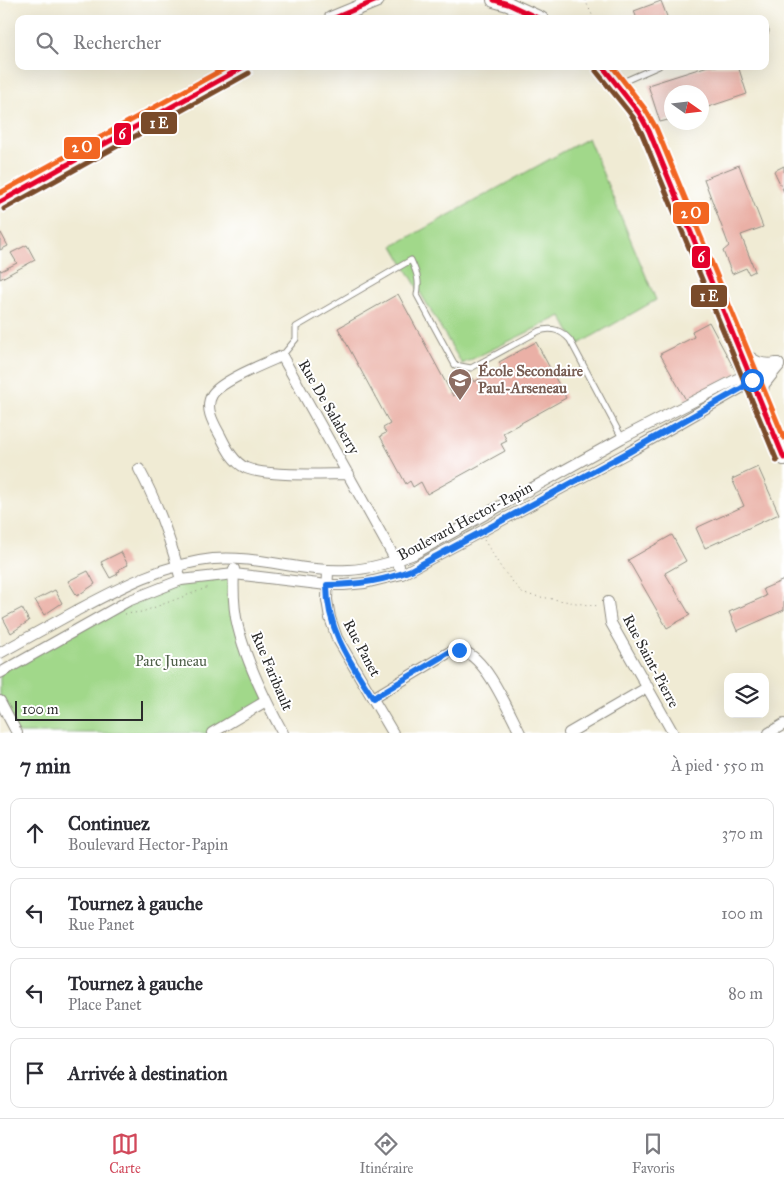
<!DOCTYPE html>
<html lang="fr">
<head>
<meta charset="utf-8">
<style>
  :root { --surface:#fff; --page:#f7f7f7; --text:#2b2b33; --muted:#7c7c81; --line:#e1e1e2; --accent:#d1495b }
  body { margin:0; font-family:"IM FELL Great Primer",serif; background:var(--page); color:var(--text) }
  .controls { position:absolute; right:15px; bottom:15px; display:grid; overflow:hidden; border-radius:10px; box-shadow:0 5px 20px #0002 }
  .controls button { width:45px; height:45px; display:grid; place-items:center; padding:0; border:0; border-bottom:1px solid var(--line); background:var(--surface); color:var(--text); font:25px sans-serif }
  .compass { position:absolute; left:664px; top:85px; width:45px; height:45px; border-radius:50%; background:var(--surface); box-shadow:0 5px 20px #0002; rotate:104deg }
  .scale { position:absolute; left:15px; bottom:12px; width:128px; box-sizing:border-box; padding-left:5px; border:2px solid #2b2b2b; border-top:0; font-size:14px; line-height:18px; white-space:nowrap; color:#2b2b2b; -webkit-text-stroke:4px #fff; paint-order:stroke }
  .stop { position:absolute; width:15px; height:15px; margin:-11px; border:4px solid #1a73e8; border-radius:50%; background:#fff }
  .stop.end { background:#1a73e8; border-color:#fff; box-shadow:0 1px 5px #0008 }
  .list { margin:0; padding:0; list-style:none }
  h2 { display:flex; justify-content:space-between; align-items:center; height:65px; margin:0; padding:0 20px; font-size:21px }
  h2 small { font-size:16px; font-weight:400; color:var(--muted) }
  .list li { display:grid; grid-template-columns:32px 1fr auto; gap:15px; align-items:center; box-sizing:border-box; height:70px; margin:0 10px 10px; padding:0 10px; border:1px solid var(--line); border-radius:10px }
  .list b { display:block; font-size:19px; white-space:nowrap }
  .list p { margin:0; font-size:16px; white-space:nowrap; color:var(--muted) }
  .list em { font-size:16px; font-style:normal; color:var(--muted) }
  .icon { flex:none; width:28px; height:28px; fill:none; stroke:currentColor; stroke-width:2; stroke-linecap:round; stroke-linejoin:round }
  .map { position:relative; flex:none; width:784px; height:733px; overflow:hidden }
  .search { position:absolute; background:var(--surface); box-shadow:0 5px 20px #0002; left:15px; right:15px; top:15px; height:55px; display:flex; align-items:center; gap:12px; box-sizing:border-box; padding:0 18px; border-radius:10px; color:var(--muted); font-size:19px }
  .sheet { height:385px; background:var(--surface) }
  nav { display:flex; justify-content:space-around; align-items:center; box-sizing:border-box; height:70px; border-top:1px solid var(--line); background:var(--surface); font-size:14px; color:var(--muted) }
  nav a { display:grid; justify-items:center; gap:2px }
  nav .on { color:var(--accent) }
  .map>svg:first-child { display:block }
</style>
</head>
<body>
<div class="map">
<svg width="784" height="733" viewBox="0 0 784 733">
  <rect width="100%" height="100%" fill="#fff"/>
  <filter id="ink" filterUnits="userSpaceOnUse"><feTurbulence type="fractalNoise" baseFrequency=".02" numOctaves="2"/><feDisplacementMap in="SourceGraphic" scale="10" xChannelSelector="R" yChannelSelector="G"/><feConvolveMatrix kernelMatrix="1 2 1 2 8 2 1 2 1" color-interpolation-filters="sRGB"/></filter>
  <filter id="wash" filterUnits="userSpaceOnUse"><feTurbulence type="fractalNoise" baseFrequency=".0096" numOctaves="4" result="noise"/><feDisplacementMap in="SourceGraphic" scale="20" xChannelSelector="R" yChannelSelector="G"/><feGaussianBlur stdDeviation="1.12" result="paint"/><feColorMatrix in="noise" values="0 0 0 0 0 0 0 0 0 0 0 0 0 0 0 0 0 1.4 0 .05"/><feComposite in="paint" operator="in"/></filter>
  <g filter="url(#wash)">
    <rect width="100%" height="100%" fill="#f0ebd4"/>
    <g fill="#a1d88a" stroke="#66825a">
      <polygon points="588,138 656,300 577,345 561,316 462,364 393,246"/>
      <polygon points="234,574 237,626 266,701 212,733 17,733 0,701 0,673 101,616 181,580"/>
    </g>
    <g id="blocks">
      <g fill="#eab0a6">
        <polygon points="661,1 668,19 637,19 634,11"/>
        <polygon points="708,66 738,66 747,94 702,109 702,92 672,92 672,119 660,122 648,85"/>
        <polygon points="739,165 763,227 741,235 755,271 749,274 746,268 732,274 723,251 729,246 704,179"/>
        <polygon points="784,166 784,192 774,171"/>
        <polygon points="0,233 1,233 8,246 0,250"/>
        <polygon points="27,245 35,260 0,279 0,269 1,271 17,263 11,253"/>
        <polygon points="398,294 453,396 462,392 459,385 472,378 474,382 502,367 499,362 536,342 566,398 503,433 507,441 501,444 505,451 427,494 421,482 413,487 410,481 406,484 380,436 386,433 383,428 390,424 338,328"/>
        <polygon points="709,322 737,374 686,400 660,354 694,337 692,331"/>
        <polygon points="758,467 779,514 705,548 696,528 744,506 732,479"/>
        <polygon points="672,535 686,561 665,573 690,615 667,628 628,560"/>
        <polygon points="121,552 128,565 119,569 120,571 117,572 118,574 110,578 101,562"/>
        <polygon points="88,571 95,584 77,596 68,581"/>
        <polygon points="784,580 784,610 737,631 729,612 766,596 763,589"/>
        <polygon points="55,590 62,603 44,615 35,600"/>
        <polygon points="22,608 29,621 11,633 3,618"/>
      </g>
    </g>
  </g>
  <g filter="url(#ink)">
    <use href="#blocks" fill-opacity="0" stroke="#8e8b80" stroke-width="1"/>
    <g fill="none" stroke-linecap="round" stroke-linejoin="round">
      <g stroke="#8e8b80" stroke-width="7">
        <g id="lane">
          <polyline points="765,31 766,31"/>
          <polyline points="618,84 659,66"/>
          <path d="M282,356L296,339V327L411,260C417,273 420,281 417,295L455,365L471,368L539,331C552,327 561,330 570,340L622,438"/>
        </g>
      </g>
      <g stroke="#8e8b80" stroke-width="12">
        <g id="street">
          <path d="M139,469C158,504 171,541 181,580"/>
          <path d="M349,474C323,474 268,477 246,468C233,462 226,447 220,435C214,424 204,408 212,395C220,381 266,363 282,356L399,566"/>
          <path d="M234,569C233,588 233,608 238,627C247,664 265,700 283,733"/>
          <polyline points="328,570 327,600 330,618 337,638 393,733"/>
          <polyline points="608,602 611,623 673,733"/>
          <path d="M0,653C25,639 51,625 76,611C119,588 163,564 213,559C258,555 303,573 349,570C372,569 393,562 414,554L622,438L737,379L752,380"/>
          <polyline points="0,673 128,601 181,580 234,574 327,585 344,585 365,583 402,574 629,452 741,388 752,380"/>
          <path d="M373,698L448,653C453,652 458,649 463,651C487,659 508,710 520,733"/>
          <polyline points="0,701 17,733"/>
          <polyline points="212,733 266,701"/>
          <polyline points="569,733 648,687"/>
          <polyline points="769,733 784,724"/>
        </g>
      </g>
      <g stroke="#8e8b80" stroke-width="16">
        <g id="secondary">
          <polyline points="494,0 508,4 541,19"/>
          <polyline points="331,19 377,0"/>
          <polyline points="602,66 639,113 649,131 784,458"/>
          <polyline points="0,202 245,66"/>
          <path d="M742,353C753,363 761,368 777,365"/>
          <polyline points="760,400 762,384 777,365"/>
        </g>
      </g>
      <g stroke="#8e8b80" stroke-width="1" stroke-dasharray="1 4" stroke-linecap="butt">
        <polyline points="585,0 594,19"/>
        <polyline points="484,540 502,569 523,594 594,606 598,605"/>
        <polyline points="125,614 142,612 209,587"/>
      </g>
      <use href="#lane" stroke="#fff" stroke-width="5"/>
      <use href="#street" stroke="#fff" stroke-width="10"/>
      <use href="#secondary" stroke="#fff" stroke-width="14"/>
      <g stroke="#fff" stroke-width="9">
        <g id="bus-1">
          <polyline points="494,0 508,4 540,19"/>
          <polyline points="332,19 377,0"/>
          <polyline points="602,66 639,113 649,131 784,458"/>
          <polyline points="0,202 245,66"/>
        </g>
      </g>
      <g stroke="#fff" stroke-width="9">
        <g id="bus-2">
          <polyline points="596,71 633,117 642,134 777,461"/>
          <polyline points="4,209 249,73"/>
        </g>
      </g>
      <g stroke="#fff" stroke-width="9">
        <g id="bus-3">
          <polyline points="612,66 645,109 656,128 784,438"/>
          <polyline points="0,193 229,66"/>
        </g>
      </g>
      <use href="#bus-1" stroke="#e4002b" stroke-width="5"/>
      <use href="#bus-2" stroke="#7a4b2a" stroke-width="5"/>
      <use href="#bus-3" stroke="#f26522" stroke-width="5"/>
    </g>
  </g>
  <g fill="none" stroke-linecap="round" stroke-linejoin="round" filter="url(#ink)">
    <path stroke="#1a73e8" stroke-width="6" d="M459,650L448,653L373,698C350,662 327,630 327,585C356,585 384,581 411,570L629,452L742,388L752,380"/>
  </g>
  <defs>
    <g id="school-pin" transform="scale(1.25)"><path d="M0 17L-7.5 6A9.5 9.5 0 1 1 7.5 6Z" fill="#8d6e63" stroke="#fff"/><path d="M0-5L7-2L0 1L-7-2ZM-4 1L0 2.5L4 1V4Q0 6-4 4Z" fill="#fff"/></g>
  </defs>
  <g fill-rule="evenodd">
    <use href="#school-pin" x="460" y="380"/>
  </g>
  <g text-anchor="middle" stroke-width="4" stroke-linejoin="round" paint-order="stroke">
    <g font-size="15" font-weight="bold" fill="#785e54" stroke="#fff" text-anchor="start">
      <text x="478" y="376">École Secondaire<tspan x="478" dy="17">Paul-Arseneau</tspan></text>
    </g>
    <g font-size="15" fill="#2b2b2b" stroke="#fff">
      <text transform="translate(329 407) rotate(60)" y="5">Rue De Salaberry</text>
      <text transform="translate(465 521) rotate(-28)" y="5">Boulevard Hector-Papin</text>
      <text transform="translate(362 648) rotate(62)" y="5">Rue Panet</text>
      <text transform="translate(651 661) rotate(62)" y="5">Rue Saint-Pierre</text>
      <text transform="translate(272 671) rotate(67)" y="5">Rue Faribault</text>
    </g>
    <g font-size="15" fill="#4e5f48" stroke="#fff">
      <text x="171" y="666">Parc Juneau</text>
    </g>
  </g>
  <g stroke="#fff" stroke-width="2">
    <rect x="140" y="111" width="38" height="24" rx="5" fill="#7a4b2a"/>
    <rect x="113" y="122" width="19" height="24" rx="5" fill="#e4002b"/>
    <rect x="63" y="136" width="38" height="24" rx="5" fill="#f26522"/>
    <rect x="672" y="201" width="38" height="24" rx="5" fill="#f26522"/>
    <rect x="691" y="245" width="20" height="24" rx="5" fill="#e4002b"/>
    <rect x="690" y="284" width="38" height="24" rx="5" fill="#7a4b2a"/>
  </g>
  <g font-size="14" text-anchor="middle" font-weight="bold" fill="#fff">
    <text x="159" y="128">1 E</text>
    <text x="122" y="139">6</text>
    <text x="82" y="152">2 O</text>
    <text x="691" y="218">2 O</text>
    <text x="701" y="262">6</text>
    <text x="709" y="301">1 E</text>
  </g>
</svg>
<div class="controls">
<button><svg class="icon" aria-label="layers" viewBox="0 0 24 24"><path d="M12 4l9 5-9 5-9-5zM3 14l9 5 9-5"/></svg></button>
</div>
<svg class="compass" viewBox="-18 -18 36 36"><path d="M0-13l5 13h-10z" fill="#e53935"/><path d="M0 13l5-13h-10z" fill="#7c7c81"/></svg>
<div class="scale">100 m</div>
<div class="stop" style="left:752px;top:380px"></div>
<div class="stop end" style="left:459px;top:650px"></div>
<div class="search"><svg class="icon" aria-label="search" viewBox="0 0 24 24"><circle cx="10" cy="10" r="6"/><path d="M15 15l6 6"/></svg>Rechercher</div>
</div>
<section class="sheet">
<h2>7 min<small>À pied · 550 m</small></h2>
<ul class="list">
<li><svg class="icon" aria-label="ahead" viewBox="0 0 24 24"><path d="M12 20V5M6 11l6-6 6 6"/></svg><div><b>Continuez</b><p>Boulevard Hector-Papin</p></div><em>370 m</em></li>
<li><svg class="icon" aria-label="left" viewBox="0 0 24 24"><path d="M17 20v-9H6M10 6l-5 5 5 5"/></svg><div><b>Tournez à gauche</b><p>Rue Panet</p></div><em>100 m</em></li>
<li><svg class="icon" aria-label="left" viewBox="0 0 24 24"><path d="M17 20v-9H6M10 6l-5 5 5 5"/></svg><div><b>Tournez à gauche</b><p>Place Panet</p></div><em>80 m</em></li>
<li><svg class="icon" aria-label="arrive" viewBox="0 0 24 24"><path d="M6 21V4h12l-3 4 3 4H6"/></svg><div><b>Arrivée à destination</b></div></li>
</ul>
</section>
<nav>
<a class="on"><svg class="icon" aria-label="map" viewBox="0 0 24 24"><path d="M3 6l6-2 6 2 6-2v14l-6 2-6-2-6 2zM9 4v14M15 6v14"/></svg>Carte</a>
<a><svg class="icon" aria-label="directions" viewBox="0 0 24 24"><path d="M12 3l9 9-9 9-9-9zM9 14v-3h6M13 9l2 2-2 2"/></svg>Itinéraire</a>
<a><svg class="icon" aria-label="saved" viewBox="0 0 24 24"><path d="M7 4h10v16l-5-4-5 4z"/></svg>Favoris</a>
</nav>
</body>
</html>
